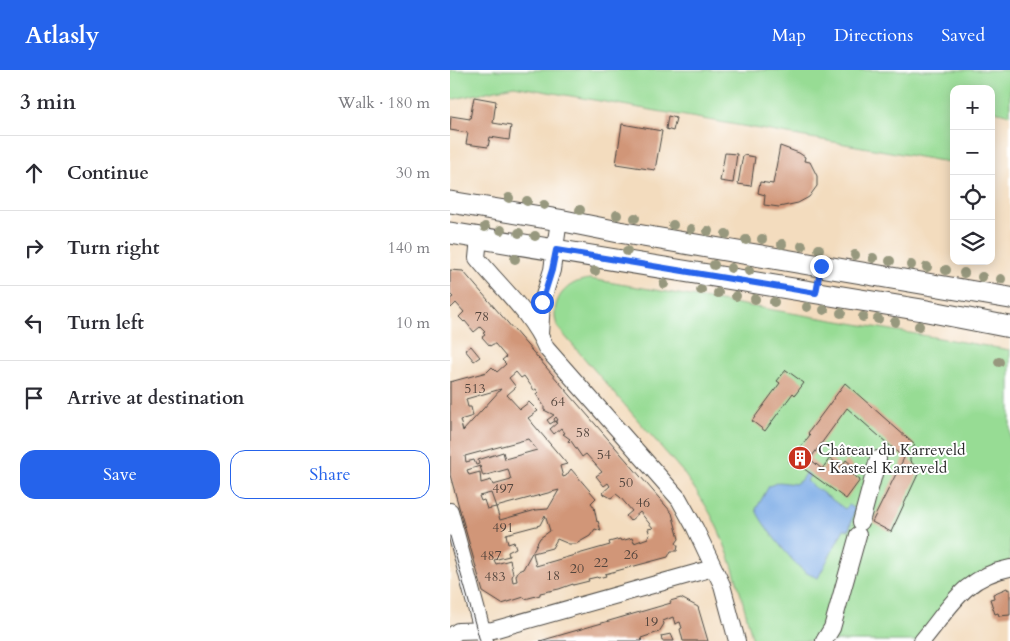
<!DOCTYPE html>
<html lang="en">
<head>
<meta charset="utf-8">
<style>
  :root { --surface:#fff; --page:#f2f2f3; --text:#2b2b33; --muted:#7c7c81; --line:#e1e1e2; --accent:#2563eb }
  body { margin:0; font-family:Cardo,serif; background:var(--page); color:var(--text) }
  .controls { position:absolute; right:15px; top:15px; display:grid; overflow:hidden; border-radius:10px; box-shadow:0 2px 12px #0003 }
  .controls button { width:45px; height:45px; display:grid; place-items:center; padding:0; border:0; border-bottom:1px solid var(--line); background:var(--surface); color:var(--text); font:25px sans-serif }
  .stop { position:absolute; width:15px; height:15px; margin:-11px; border:4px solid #2563eb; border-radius:50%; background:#fff }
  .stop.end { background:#2563eb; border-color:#fff; box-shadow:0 1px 5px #0008 }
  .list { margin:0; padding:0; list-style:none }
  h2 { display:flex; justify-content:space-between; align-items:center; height:65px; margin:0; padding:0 20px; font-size:21px }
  h2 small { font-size:16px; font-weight:400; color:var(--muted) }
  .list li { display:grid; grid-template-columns:32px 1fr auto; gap:15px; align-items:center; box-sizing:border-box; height:75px; padding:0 20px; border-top:1px solid var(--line) }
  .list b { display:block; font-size:19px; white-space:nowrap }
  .list em { font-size:16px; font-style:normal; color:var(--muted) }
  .actions { display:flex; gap:10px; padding:15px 20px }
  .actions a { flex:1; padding:11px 0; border:1px solid var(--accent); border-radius:15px; text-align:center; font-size:18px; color:var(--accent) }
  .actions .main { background:var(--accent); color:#fff }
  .icon { flex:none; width:28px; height:28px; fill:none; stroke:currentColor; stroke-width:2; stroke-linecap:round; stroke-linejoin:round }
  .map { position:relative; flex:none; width:560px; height:571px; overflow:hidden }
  header { display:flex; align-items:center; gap:30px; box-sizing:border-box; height:70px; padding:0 25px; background:var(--accent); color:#fff }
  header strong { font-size:24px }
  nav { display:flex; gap:28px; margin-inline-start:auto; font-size:18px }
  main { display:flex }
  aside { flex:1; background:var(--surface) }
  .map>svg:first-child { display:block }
</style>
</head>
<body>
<header>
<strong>Atlasly</strong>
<nav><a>Map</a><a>Directions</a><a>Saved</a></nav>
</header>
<main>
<aside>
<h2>3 min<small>Walk · 180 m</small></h2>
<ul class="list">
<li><svg class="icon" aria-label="ahead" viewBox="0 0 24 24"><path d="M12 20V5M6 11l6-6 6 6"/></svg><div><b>Continue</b></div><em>30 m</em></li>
<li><svg class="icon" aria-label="right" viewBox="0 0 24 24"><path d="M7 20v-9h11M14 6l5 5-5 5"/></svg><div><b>Turn right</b></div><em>140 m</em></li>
<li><svg class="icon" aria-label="left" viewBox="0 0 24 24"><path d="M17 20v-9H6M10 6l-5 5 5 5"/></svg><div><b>Turn left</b></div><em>10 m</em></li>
<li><svg class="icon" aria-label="arrive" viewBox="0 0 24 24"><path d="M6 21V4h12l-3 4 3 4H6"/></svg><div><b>Arrive at destination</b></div></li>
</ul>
<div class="actions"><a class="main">Save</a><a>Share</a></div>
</aside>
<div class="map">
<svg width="560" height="571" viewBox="0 0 560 571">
  <rect width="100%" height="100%" fill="#fff"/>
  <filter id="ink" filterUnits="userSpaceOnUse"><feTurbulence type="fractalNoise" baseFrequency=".02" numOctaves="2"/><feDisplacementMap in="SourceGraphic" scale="10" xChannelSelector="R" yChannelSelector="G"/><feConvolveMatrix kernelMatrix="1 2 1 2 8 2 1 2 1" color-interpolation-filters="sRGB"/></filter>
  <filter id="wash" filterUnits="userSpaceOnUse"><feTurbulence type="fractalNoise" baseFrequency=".0096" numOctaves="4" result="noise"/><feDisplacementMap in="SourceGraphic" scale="20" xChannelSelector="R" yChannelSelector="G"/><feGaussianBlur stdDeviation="1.12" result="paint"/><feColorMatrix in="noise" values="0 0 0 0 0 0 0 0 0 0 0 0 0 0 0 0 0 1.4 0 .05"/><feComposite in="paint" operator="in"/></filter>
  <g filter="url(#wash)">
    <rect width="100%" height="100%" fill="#f3dcbe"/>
    <g fill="#97dc94" stroke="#618460">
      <polygon points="0,0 560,0 560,45 541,40 541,19 504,19 504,84 498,92 64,16 0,30"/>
      <path d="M140,209L560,280V493L534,500L466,571H303C293,533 284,493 267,457C258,437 245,419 232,401L108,258C98,234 114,211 140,209Z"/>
    </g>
    <path fill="#7cabe6" stroke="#546b88" d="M356,402L360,406L356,411L395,439L399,435L405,439L399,460L394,459L368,508C363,506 358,504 354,501C344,494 308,450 306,439L319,416L329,412L345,414L351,410Z"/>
    <g id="blocks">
      <g fill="#d19678" fill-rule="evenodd">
        <polygon points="24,27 46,31 43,53 61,56 59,70 40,67 38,77 16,74 18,63 0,60 1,46 20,49"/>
        <polygon points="218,46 226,48 223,61 216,59"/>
        <polygon points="172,54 212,61 205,100 166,94"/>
        <polygon points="330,76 349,83 355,87 354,91 360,92 367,106 367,116 359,127 348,133 329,137 314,135 315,125 308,123 310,112 323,114"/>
        <polygon points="275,83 287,84 283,113 270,111"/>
        <polygon points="293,85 305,87 301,116 288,114"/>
        <path d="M0,200L13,201L222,443L229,469L226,473L228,476L227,481H221L218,487L155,504L156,506L148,508L147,507L138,509L139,511L123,515V514L109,519L90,523V525L75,529L74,527L52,534L33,522L0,405V312L37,302L42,297L47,302L56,294L52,290L56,287L45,274H43L40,276L32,267L35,265L33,263L35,262L30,257L24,262L15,251L14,252L9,247L14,242L6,233L1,238L0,236V229L3,227L0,224ZM66,302L71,308L74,306L84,320L86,319L88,322L86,324L94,336V340L104,345L97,350L100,354L105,351L104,349L106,347L108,350L105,352L107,353L100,359L104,364L111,358L115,363L113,364L120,369L118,371L119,373L121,371L132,387L136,384L152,402L146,406L154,416L158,413L160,416L152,423L161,428L166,424L170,427L182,441L176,446L180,451L190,442L203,458L198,459L200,465L198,466V468L184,473L182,468L171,471L170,469L159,472L160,475L86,496L83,483L102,478L107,469L119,474H126L140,466L145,459L151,461L148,451L147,452L144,437L141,433L146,428L121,399L116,406L113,407L110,396L117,394L78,348L88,341L79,332L70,339L57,325L66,317L59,308ZM51,319L13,361L10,350L23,346L21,337H18L16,329ZM78,369L87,380L55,389L53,382L28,390L29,394L26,395L24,390L16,392L15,386ZM30,396L33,406L58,399L61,410L43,415L41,410L31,413L30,402L19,405L17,400ZM109,420L98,439L86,440L50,450L46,437L37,439L34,430L31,431L29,426L41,423L46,437ZM95,445L100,461L90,468L73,499L68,501L66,506L67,511L63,512L62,507L63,504L60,490L46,494L44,490L59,486L58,482L66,478L64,472L58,474L56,464L90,455Z"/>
        <polygon points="21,276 30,287 24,291 15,280"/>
        <polygon points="336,300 354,313 345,325 343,323 315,361 302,351 330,313 327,311"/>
        <polygon points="395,313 465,375 457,384 460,387 460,391 470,400 441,462 422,452 454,388 397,338 360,389 372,399 380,388 391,397 396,390 403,396 399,402 410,410 396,429 346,393 342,394 339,392 340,387 344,386 360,365 358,363"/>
        <polygon points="557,518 558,520 560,519 560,545 549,546 548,543 545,544 540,529 544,528 543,524"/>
        <polygon points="231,528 248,537 258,571 233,571 230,559 232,558 230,552 225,554 223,547 213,551 214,554 209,562 191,568 192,571 90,571 221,533 220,531"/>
        <polygon points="221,564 224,571 212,571 211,566"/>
      </g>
    </g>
  </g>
  <g filter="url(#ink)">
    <use href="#blocks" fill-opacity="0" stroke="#494641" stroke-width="1"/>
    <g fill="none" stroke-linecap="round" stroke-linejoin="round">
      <g stroke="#494641" stroke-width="18">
        <g id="minor">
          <path d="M29,168L27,188C50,217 81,243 96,278L229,429L245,458L272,515L287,571"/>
          <polyline points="90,264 92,232 102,200 109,150"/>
          <polyline points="0,441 35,571"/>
          <polyline points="411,452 428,389"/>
          <polyline points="0,567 8,561 43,560 263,498"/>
          <polyline points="374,571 382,558 408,465"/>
          <path d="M472,571C500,538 513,507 560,498"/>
        </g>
      </g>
      <g stroke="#494641" stroke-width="23">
        <g id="major">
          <polyline points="0,132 109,150 169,162 560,228"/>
          <polyline points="0,163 472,240 560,257"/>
        </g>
      </g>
      <use href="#minor" stroke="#fff" stroke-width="16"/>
      <use href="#major" stroke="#fff" stroke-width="21"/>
      <polyline stroke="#2b2b2b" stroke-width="1" points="0,466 30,571"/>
    </g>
    <g fill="#97987e">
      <circle cx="59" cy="128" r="5"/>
      <circle cx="77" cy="131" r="5"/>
      <circle cx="94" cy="135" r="5"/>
      <circle cx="130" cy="140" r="5"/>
      <circle cx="167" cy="145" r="5"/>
      <circle cx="185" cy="148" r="5"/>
      <circle cx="223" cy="155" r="5"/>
      <circle cx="35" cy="157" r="5"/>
      <circle cx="241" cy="159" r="5"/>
      <circle cx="51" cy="160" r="5"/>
      <circle cx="258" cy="161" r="5"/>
      <circle cx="69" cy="163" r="5"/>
      <circle cx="276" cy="164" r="5"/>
      <circle cx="85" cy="166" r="5"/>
      <circle cx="312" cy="169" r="5"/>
      <circle cx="296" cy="170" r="5"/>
      <circle cx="332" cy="174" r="5"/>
      <circle cx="352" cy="176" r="5"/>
      <circle cx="369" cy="179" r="5"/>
      <circle cx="177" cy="181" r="5"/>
      <circle cx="405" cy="185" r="5"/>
      <circle cx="423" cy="188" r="5"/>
      <circle cx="65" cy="189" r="5"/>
      <circle cx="440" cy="191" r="5"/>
      <circle cx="264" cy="195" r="5"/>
      <circle cx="461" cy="195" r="5"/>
      <circle cx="477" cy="197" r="5"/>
      <circle cx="281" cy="198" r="5"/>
      <circle cx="496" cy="200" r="5"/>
      <circle cx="145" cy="201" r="5"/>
      <circle cx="299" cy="201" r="5"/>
      <circle cx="514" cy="203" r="5"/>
      <circle cx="532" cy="207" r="5"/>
      <circle cx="551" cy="209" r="5"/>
      <circle cx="214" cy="214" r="5"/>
      <circle cx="251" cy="220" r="5"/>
      <circle cx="268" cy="223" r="5"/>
      <circle cx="286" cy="226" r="5"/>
      <circle cx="305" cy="229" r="5"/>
      <circle cx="324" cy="232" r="5"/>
      <circle cx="357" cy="237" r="5"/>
      <circle cx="374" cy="240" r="5"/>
      <circle cx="391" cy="243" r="5"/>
      <circle cx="413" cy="247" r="5"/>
      <circle cx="428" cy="249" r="5"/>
      <circle cx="445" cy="252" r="5"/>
      <circle cx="469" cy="256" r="5"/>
      <circle cx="549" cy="292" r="5"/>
    </g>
  </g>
  <g fill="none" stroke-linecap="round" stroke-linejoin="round" filter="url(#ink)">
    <polyline stroke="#2563eb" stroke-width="6" points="92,232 102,200 106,180 366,223 371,196"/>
  </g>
  <defs>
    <g id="building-disc" transform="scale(1.25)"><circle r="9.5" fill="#c8321e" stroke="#fff"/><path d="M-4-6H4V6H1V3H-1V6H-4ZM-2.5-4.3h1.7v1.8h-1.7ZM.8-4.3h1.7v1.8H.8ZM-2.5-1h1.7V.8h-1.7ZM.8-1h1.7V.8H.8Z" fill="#fff"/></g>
  </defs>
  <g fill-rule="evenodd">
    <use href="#building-disc" x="350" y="388"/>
  </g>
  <g text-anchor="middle" stroke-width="4" stroke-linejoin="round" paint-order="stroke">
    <g font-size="14" fill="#54463e">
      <text x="32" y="251">78</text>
      <text x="25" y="323">513</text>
      <text x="108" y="336">64</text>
      <text x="133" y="367">58</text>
      <text x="154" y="389">54</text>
      <text x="176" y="417">50</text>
      <text x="53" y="423">497</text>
      <text x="193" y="437">46</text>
      <text x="53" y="462">491</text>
      <text x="181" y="489">26</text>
      <text x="41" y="490">487</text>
      <text x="151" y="497">22</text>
      <text x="127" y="503">20</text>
      <text x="103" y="510">18</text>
      <text x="45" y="511">483</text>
      <text x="201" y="556">19</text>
    </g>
    <g font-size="16" fill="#2b2b2b" stroke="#fff" text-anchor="start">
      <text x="368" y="385">Château du Karreveld<tspan x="368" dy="18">- Kasteel Karreveld</tspan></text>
    </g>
  </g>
</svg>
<div class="controls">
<button>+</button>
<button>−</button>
<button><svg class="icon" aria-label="locate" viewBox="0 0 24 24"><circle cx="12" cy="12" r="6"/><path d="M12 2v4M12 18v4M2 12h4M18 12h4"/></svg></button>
<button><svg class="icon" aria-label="layers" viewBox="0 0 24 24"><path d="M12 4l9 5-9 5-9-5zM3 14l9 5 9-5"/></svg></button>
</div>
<div class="stop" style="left:92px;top:232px"></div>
<div class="stop end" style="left:371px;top:196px"></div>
</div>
</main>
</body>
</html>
